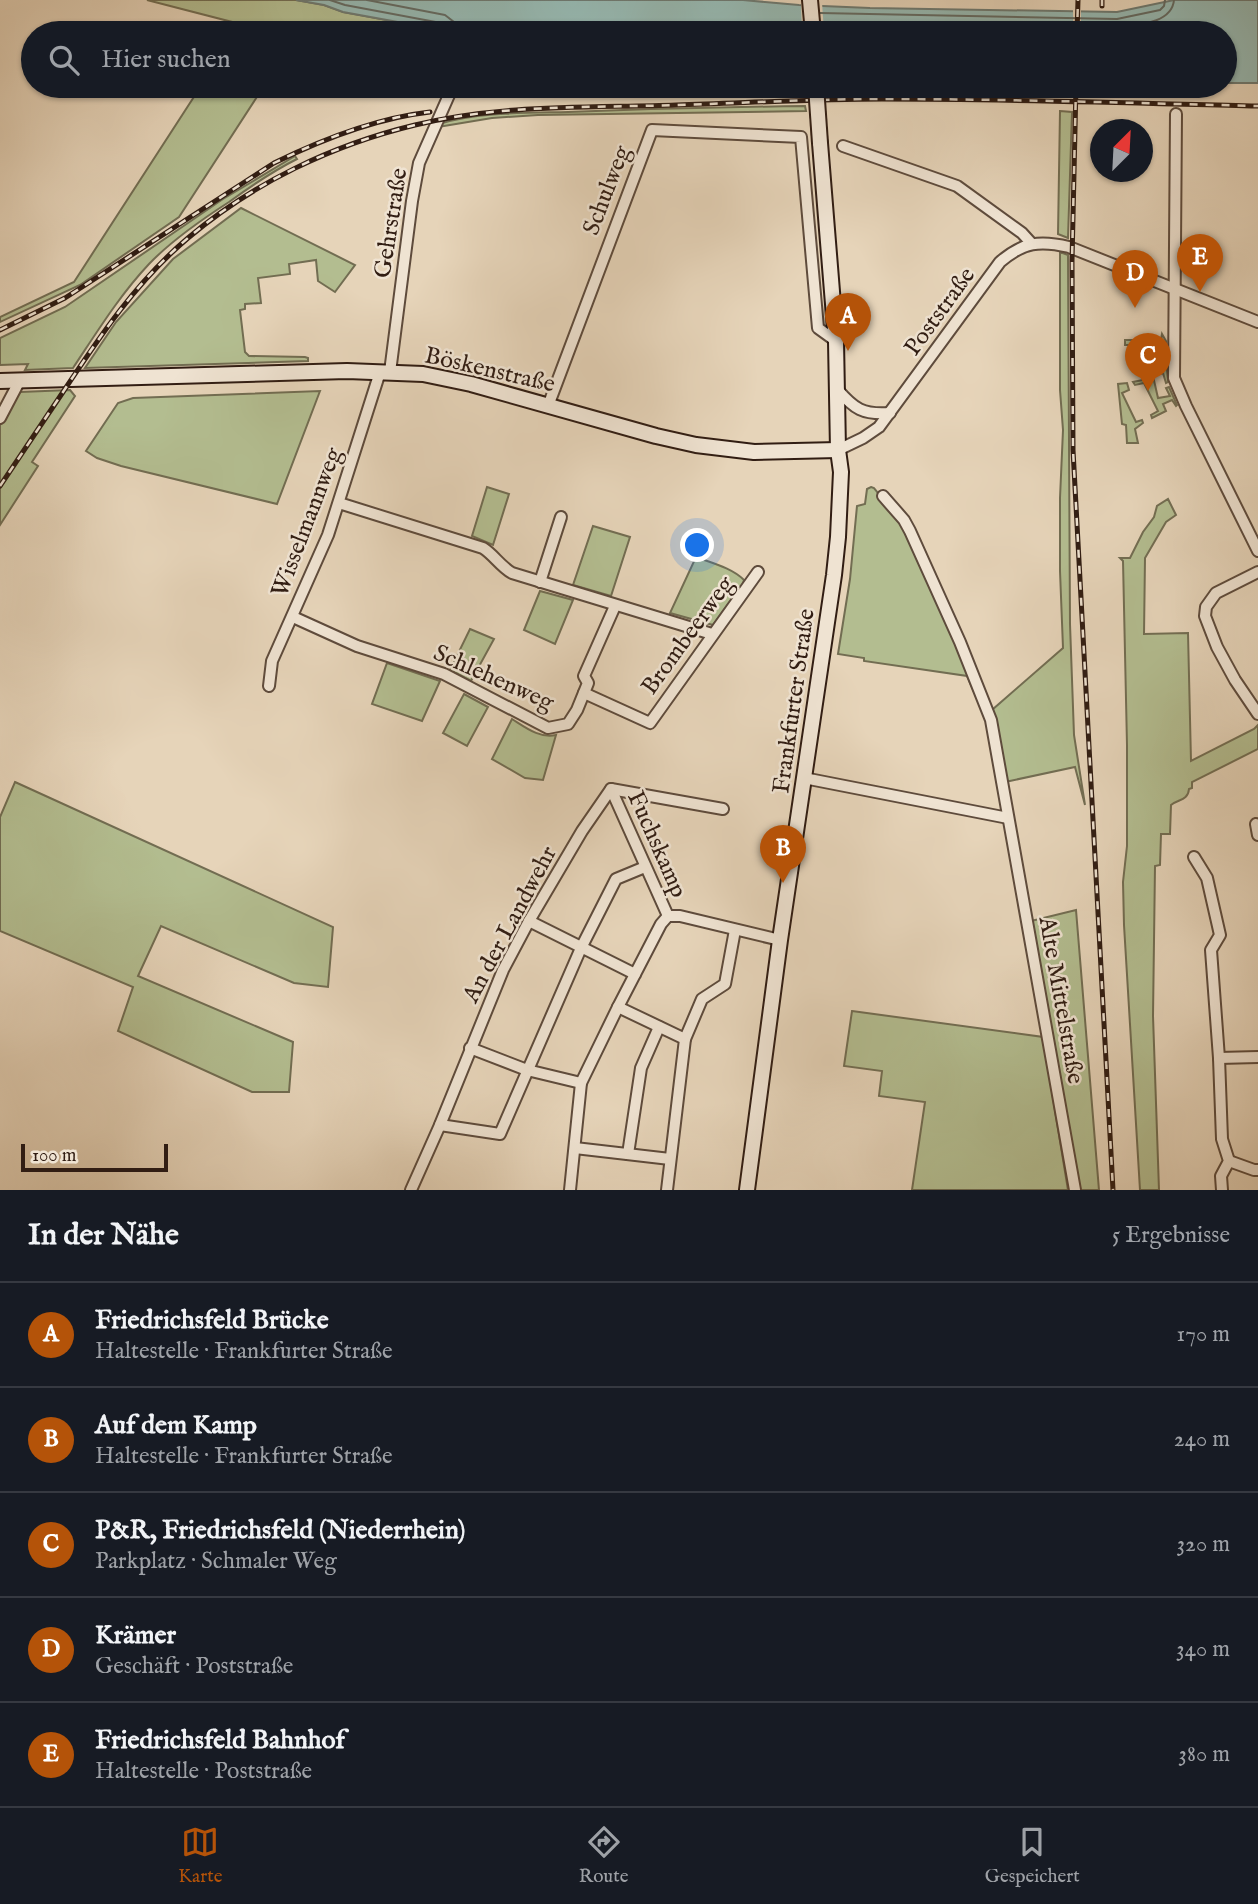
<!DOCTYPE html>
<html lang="de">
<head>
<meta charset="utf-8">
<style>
  :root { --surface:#171b24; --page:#242831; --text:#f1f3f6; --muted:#9ea1a6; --line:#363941; --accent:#b45309 }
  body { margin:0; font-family:"IM FELL English",serif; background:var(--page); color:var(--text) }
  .compass { position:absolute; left:1090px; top:119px; width:63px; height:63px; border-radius:50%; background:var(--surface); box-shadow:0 2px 5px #0004; rotate:24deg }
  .scale { position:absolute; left:21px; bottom:18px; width:147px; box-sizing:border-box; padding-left:7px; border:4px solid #311d13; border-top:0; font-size:19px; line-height:24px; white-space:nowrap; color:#311d13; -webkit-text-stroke:5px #efe3d2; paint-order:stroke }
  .you { position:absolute; left:698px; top:546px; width:24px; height:24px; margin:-18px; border:5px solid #fff; border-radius:50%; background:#1a73e8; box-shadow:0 0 0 10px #1a73e833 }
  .badge { display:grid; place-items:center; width:46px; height:46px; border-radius:50%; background:var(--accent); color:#fff; font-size:23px; font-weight:700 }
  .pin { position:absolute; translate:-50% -58px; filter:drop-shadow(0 2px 4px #0008) }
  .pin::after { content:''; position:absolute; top:37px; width:24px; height:21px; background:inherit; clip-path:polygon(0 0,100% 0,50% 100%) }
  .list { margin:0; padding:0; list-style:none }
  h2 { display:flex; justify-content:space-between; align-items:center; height:91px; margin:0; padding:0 28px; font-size:30px }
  h2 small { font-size:23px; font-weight:400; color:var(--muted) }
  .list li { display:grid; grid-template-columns:46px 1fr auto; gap:21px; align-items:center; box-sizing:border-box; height:105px; padding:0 28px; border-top:2px solid var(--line) }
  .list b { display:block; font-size:26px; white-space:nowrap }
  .list p { margin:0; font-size:23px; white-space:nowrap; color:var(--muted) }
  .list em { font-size:23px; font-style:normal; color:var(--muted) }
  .icon { flex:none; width:38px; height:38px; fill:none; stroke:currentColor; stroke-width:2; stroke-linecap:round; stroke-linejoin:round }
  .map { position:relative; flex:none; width:1258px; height:1190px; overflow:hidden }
  .search { position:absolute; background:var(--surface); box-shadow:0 2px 5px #0004; left:21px; right:21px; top:21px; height:77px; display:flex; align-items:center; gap:18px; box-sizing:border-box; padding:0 24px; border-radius:38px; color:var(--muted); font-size:26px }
  .sheet { height:616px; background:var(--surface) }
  nav { display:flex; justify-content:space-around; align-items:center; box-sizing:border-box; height:98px; border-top:2px solid var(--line); background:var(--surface); font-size:19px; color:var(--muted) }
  nav a { display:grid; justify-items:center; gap:4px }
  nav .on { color:var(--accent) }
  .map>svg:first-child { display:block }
</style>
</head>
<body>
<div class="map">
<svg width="1258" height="1190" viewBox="0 0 1258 1190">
  <rect width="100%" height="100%" fill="#e6d4b9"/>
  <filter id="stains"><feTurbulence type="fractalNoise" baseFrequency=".00286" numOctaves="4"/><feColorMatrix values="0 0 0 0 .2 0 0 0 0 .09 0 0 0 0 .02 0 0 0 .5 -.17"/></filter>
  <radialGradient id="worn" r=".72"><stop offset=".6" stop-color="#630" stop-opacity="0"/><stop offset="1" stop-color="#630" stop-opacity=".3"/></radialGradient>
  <g fill="#b3bd90" stroke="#726d52" stroke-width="2">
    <polygon points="147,0 296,0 324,5 343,12 458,33 275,33"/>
    <polygon points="201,86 264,86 179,217 80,285 0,322 0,317 74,282"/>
    <path d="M805,106L806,111L538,115L492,118L438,127L439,124C477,112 527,113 568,112C647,109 726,107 805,106Z"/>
    <polygon points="1060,111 1072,112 1068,238 1058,234"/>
    <path d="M295,156L297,159C273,171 251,186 229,202C201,220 172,240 149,264C119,296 97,332 73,368L25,370L28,364L0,365V338L65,307L223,199Z"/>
    <polygon points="241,208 355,265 335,292 318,281 316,260 289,264 290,274 258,278 261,303 245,304 245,309 240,310 245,352 249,356 305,357 308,358 308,361 85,368 116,322 173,259"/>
    <polygon points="1060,252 1068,255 1070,624 1074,735 1085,805 1075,767 1005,782 992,710 1063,648 1060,571 1060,498 1063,430 1060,390"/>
    <polygon points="1162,334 1166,341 1166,353 1163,352 1164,344 1150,344 1150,352 1139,354 1138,345 1125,345 1125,340 1161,340"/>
    <polygon points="1149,359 1150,368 1163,368 1164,360 1166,360 1168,382 1166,383 1163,373 1153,376 1158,398 1170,396 1166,388 1169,387 1177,405 1176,406 1172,400 1163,404 1166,411 1152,418 1151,415 1158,411 1144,383 1135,385 1133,382 1143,380 1140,364 1133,364 1133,361"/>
    <polygon points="1127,383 1129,390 1122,393 1136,422 1142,420 1143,423 1135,429 1138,443 1127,443 1126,425 1122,424 1118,384"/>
    <polygon points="70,390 75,396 32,462 38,466 0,525 0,423 20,392"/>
    <polygon points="320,391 277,504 121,466 97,458 86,451 118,403 133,398"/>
    <polygon points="487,487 509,494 493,545 472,536"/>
    <polygon points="871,487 874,488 900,520 951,631 982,710 967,676 864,661 864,658 838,654 850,579 857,506 865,504 867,489"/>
    <path d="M1168,499L1176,515L1166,522L1145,558L1144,634L1188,633L1191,761L1254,729L1258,725V749L1192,782V788L1189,789C1188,801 1178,799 1171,805L1170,834H1161L1160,865L1155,866L1153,1016L1159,1190H1140L1124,925L1123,882L1127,846V745L1123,561L1120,558H1130L1143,532L1154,517L1157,506Z"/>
    <polygon points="593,526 630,537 611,596 573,585"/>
    <path d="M696,557C712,563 732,568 744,580L743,584L713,625L670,613Z"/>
    <polygon points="540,591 573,600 555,644 524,630"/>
    <polygon points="470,629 494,639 471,681 450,670"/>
    <polygon points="387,663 440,681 422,721 372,704"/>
    <polygon points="464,694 488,707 467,746 443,733"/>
    <path d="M512,719C525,727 540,739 556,735L543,780L525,778L492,759Z"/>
    <polygon points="15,782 333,927 328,987 294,983 161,926 138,976 293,1042 289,1092 252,1092 118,1031 133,987 0,931 0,817"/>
    <polygon points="1076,910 1099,1190 1078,1190 1031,921"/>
    <polygon points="852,1011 1043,1037 1068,1190 912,1190 925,1102 879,1096 882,1071 844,1066"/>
  </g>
  <polygon fill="#96b8b1" stroke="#6e7a72" stroke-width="2" points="296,0 743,0 799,5 870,8 1117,12 1174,0 1258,0 1258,83 1225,83 1225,33 458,33 343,12 324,5"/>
  <g fill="#e6d4b9">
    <polygon points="801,2 822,2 824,33 802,33"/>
    <rect x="1073" y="8" width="8" height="25"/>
  </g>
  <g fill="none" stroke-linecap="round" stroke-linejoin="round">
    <g stroke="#646a62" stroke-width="2">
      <polyline points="330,0 345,5 441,23 447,27 448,33"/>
      <polyline points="367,0 445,15 454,22 456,33"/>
      <polyline points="820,13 1117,19 1160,10 1164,6 1165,0"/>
      <path d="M821,22L1117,28C1136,25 1172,24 1174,0"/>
    </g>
    <g stroke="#5e4b3c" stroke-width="14">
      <g id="minor">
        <polyline points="1176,114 1174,378 1186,406 1258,551"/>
        <polyline points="843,146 957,186 1022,233 1032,244"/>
        <polyline points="390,372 412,201 419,163 453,86"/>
        <path d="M837,389C854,409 863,415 890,413"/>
        <polyline points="548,406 652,130 801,137 818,328 836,341"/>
        <polyline points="0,418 20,380"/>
        <path d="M838,450L863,438L879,427L1000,262C1023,242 1040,240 1069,247L1258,322"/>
        <polyline points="883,496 904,520 910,531 960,642 991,720 1075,1190"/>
        <path d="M339,503L483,548C494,555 500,566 512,573L712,634"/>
        <polyline points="1258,572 1216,593 1206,607 1205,616 1217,647 1235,680 1258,714"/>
        <polyline points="540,582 561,517"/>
        <polyline points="293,617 357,646 444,674 548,728 568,724 577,710 588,683 584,676 615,606"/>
        <polyline points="269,686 272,661 328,535 380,372"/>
        <polyline points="584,693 650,723 758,572"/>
        <polyline points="804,778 1008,818"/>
        <polyline points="611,789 668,916"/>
        <polyline points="1256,824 1258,835"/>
        <polyline points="1194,857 1207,878 1220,935 1211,950 1219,1058 1222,1139 1229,1161 1221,1176 1222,1190"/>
        <polyline points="529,921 635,974"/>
        <polyline points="618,1007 685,1039 667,1190"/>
        <polyline points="685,1039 702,999 725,984 735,930"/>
        <polyline points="470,1048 527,1070 581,1083"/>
        <polyline points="1219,1058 1258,1057"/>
        <polyline points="440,1125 500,1134 581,948 616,879 645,867"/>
        <polyline points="575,1148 670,1159"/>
        <polyline points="628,1154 641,1068 659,1027"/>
        <polyline points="1229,1161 1254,1170 1258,1170"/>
        <polyline points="411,1190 440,1125 503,970 529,921 582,831 611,789 723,809"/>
        <polyline points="570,1190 581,1083 618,1007 661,924 668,916 680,916 780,940"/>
      </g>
    </g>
    <g stroke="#311d13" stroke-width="18">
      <g id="secondary">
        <polyline points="810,0 813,33"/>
        <polyline points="0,381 347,371 423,374 471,384 656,436 696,445 754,452 838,450"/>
        <polyline points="747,1190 780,940 834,575 838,537 841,472 838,450 836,341 820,143"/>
      </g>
    </g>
    <use href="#minor" stroke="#efe3d2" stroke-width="10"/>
    <use href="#secondary" stroke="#efe3d2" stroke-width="14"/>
    <g stroke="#311d13" stroke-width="5">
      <g id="rail">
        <polyline points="1102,0 1102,6"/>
        <polyline points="1077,33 1078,0"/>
        <polyline points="1076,86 1072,261 1073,450 1113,1190"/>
        <path d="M0,330L65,298L274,163C323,139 376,118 430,112"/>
        <path d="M0,486C21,455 42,423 63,392C100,336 136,282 188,238C253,183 332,145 415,125C500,104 589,108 676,105C745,103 813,99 882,99C1007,99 1133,103 1258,106"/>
      </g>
    </g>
    <use href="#rail" stroke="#efe3d2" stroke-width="2.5" stroke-dasharray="8" stroke-linecap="butt"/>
    <g stroke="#311d13" stroke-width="18" stroke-linecap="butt">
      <polyline id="secondary-bridge" points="816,86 820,143"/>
    </g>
    <use href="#secondary-bridge" stroke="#efe3d2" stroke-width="14"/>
  </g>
  <g text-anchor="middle" stroke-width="5" stroke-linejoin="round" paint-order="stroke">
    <g font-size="24" fill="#311d13" stroke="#efe3d2">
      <text transform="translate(606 190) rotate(-69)" y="8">Schulweg</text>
      <text transform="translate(390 223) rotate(-81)" y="8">Gehrstraße</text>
      <text transform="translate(939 311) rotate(-54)" y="8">Poststraße</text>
      <text transform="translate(490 369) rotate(13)" y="8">Böskenstraße</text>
      <text transform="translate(306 522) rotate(-69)" y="8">Wisselmannweg</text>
      <text transform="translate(687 635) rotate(-54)" y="8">Brombeerweg</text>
      <text transform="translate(494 677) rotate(24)" y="8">Schlehenweg</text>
      <text transform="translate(793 701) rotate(-82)" y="8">Frankfurter Straße</text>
      <text transform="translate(658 844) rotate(66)" y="8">Fuchskamp</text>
      <text transform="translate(509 924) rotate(-62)" y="8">An der Landwehr</text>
      <text transform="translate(1062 1000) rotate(80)" y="8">Alte Mittelstraße</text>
    </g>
  </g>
  <rect width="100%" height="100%" filter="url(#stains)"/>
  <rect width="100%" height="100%" fill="url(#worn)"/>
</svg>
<svg class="compass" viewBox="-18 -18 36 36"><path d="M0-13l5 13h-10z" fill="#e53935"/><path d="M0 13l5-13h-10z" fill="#9ea1a6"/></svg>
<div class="scale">100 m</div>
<div class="you"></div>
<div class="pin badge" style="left:848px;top:351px">A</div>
<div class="pin badge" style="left:783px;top:883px">B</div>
<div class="pin badge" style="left:1148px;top:391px">C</div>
<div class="pin badge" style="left:1135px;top:308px">D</div>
<div class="pin badge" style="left:1200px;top:292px">E</div>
<div class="search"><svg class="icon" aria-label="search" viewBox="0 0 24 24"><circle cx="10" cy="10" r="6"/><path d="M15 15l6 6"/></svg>Hier suchen</div>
</div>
<section class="sheet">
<h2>In der Nähe<small>5 Ergebnisse</small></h2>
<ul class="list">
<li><span class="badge">A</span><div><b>Friedrichsfeld Brücke</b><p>Haltestelle · Frankfurter Straße</p></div><em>170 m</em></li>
<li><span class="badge">B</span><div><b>Auf dem Kamp</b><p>Haltestelle · Frankfurter Straße</p></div><em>240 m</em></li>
<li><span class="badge">C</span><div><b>P&amp;R, Friedrichsfeld (Niederrhein)</b><p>Parkplatz · Schmaler Weg</p></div><em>320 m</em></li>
<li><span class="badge">D</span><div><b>Krämer</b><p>Geschäft · Poststraße</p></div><em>340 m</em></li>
<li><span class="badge">E</span><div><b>Friedrichsfeld Bahnhof</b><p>Haltestelle · Poststraße</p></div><em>380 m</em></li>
</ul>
</section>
<nav>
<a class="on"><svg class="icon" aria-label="map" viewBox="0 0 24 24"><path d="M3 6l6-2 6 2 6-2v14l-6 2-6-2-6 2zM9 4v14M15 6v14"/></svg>Karte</a>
<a><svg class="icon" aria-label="directions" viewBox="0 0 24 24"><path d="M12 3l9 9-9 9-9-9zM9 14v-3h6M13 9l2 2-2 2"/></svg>Route</a>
<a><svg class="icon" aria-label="saved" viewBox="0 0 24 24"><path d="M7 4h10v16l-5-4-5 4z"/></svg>Gespeichert</a>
</nav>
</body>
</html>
